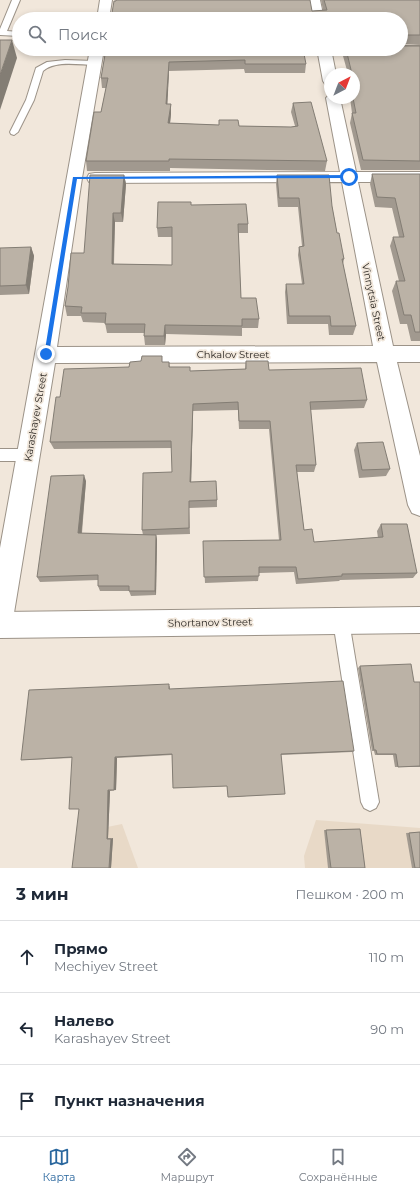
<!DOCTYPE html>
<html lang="ru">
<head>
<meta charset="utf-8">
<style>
  :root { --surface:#fff; --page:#f6f6f7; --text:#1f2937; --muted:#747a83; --line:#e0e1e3; --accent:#2a679e }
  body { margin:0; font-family:Montserrat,sans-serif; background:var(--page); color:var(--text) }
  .compass { position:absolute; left:324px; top:68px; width:36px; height:36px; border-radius:50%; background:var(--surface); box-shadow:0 2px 6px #0003; rotate:42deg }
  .stop { position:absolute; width:12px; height:12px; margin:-9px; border:3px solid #1a73e8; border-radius:50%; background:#fff }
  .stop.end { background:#1a73e8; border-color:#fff; box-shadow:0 1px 4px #0008 }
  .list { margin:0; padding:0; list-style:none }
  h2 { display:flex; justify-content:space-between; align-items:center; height:52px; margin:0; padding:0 16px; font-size:17px }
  h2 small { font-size:13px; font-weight:400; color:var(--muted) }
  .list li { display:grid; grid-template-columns:26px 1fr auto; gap:12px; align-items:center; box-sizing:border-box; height:72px; padding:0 16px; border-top:1px solid var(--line) }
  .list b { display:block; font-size:15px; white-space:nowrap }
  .list p { margin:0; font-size:13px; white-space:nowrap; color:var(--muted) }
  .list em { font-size:13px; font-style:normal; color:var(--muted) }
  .icon { flex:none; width:22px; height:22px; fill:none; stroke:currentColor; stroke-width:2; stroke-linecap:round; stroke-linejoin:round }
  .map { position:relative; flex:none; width:420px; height:868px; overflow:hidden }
  .search { position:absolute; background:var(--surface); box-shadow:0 2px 6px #0003; left:12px; right:12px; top:12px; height:44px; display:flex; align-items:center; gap:10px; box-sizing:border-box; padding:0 14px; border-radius:22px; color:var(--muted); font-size:15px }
  .sheet { height:268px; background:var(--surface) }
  nav { display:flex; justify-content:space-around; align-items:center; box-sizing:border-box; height:56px; border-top:1px solid var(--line); background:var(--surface); font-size:11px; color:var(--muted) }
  nav a { display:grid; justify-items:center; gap:2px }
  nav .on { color:var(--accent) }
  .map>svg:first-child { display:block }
</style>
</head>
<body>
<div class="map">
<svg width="420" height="868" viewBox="0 0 420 868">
  <rect width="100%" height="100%" fill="#f1e7db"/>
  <g fill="#e8d9c7">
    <polygon points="316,820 420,828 420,868 305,868 304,856"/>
    <polygon points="122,824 138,868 74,868 78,833"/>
  </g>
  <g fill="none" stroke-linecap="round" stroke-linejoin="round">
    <g stroke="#9c9388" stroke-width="2">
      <g id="service">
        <polygon points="12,0 20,0 7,31 19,32 19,36 0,35 0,29"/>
        <path d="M65,60L95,61L99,63L95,65C79,65 56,60 43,71L34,100L18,132L14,135L11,134L10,132L26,100L36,68L47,62Z"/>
        <polygon points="0,449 29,449 34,451 36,455 34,459 29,461 0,461"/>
        <polygon points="341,613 346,616 349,621 379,802 376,808 370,811 364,808 361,802 333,621 336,616"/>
      </g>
    </g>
    <g stroke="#9c9388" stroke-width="2">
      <g id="minor">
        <polygon points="100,0 112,0 109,19 97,19"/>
        <polygon points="308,0 320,0 324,19 312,19"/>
        <polygon points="401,46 420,46 420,54 332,54 336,74 330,74 330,85 325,84 323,81 318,54 274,54 269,53 267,50 401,49"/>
        <polygon points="90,49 104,49 82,178 57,347 373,346 342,182 95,183 89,182 87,178 89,174 95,173 340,172 326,98 330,94 330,98 340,98 356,172 420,172 420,182 358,182 393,346 420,346 420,362 397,362 420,456 420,516 412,513 408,505 377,362 55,363 13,619 9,628 0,632 0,548"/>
      </g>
    </g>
    <g stroke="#9c9388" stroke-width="2">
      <polygon id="tertiary" points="420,607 420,633 0,638 0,612"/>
    </g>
    <use href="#service" fill="#fff" fill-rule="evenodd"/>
    <use href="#minor" fill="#fff" fill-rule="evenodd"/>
    <use href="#tertiary" fill="#fff" fill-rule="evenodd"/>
  </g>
  <g fill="#a1998f">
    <polygon points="321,0 420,0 420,45 401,44 401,19 116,1 312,11 323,10"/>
    <polygon points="420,46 420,170 361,170 350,123 352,113 350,98 354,98 354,74 348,74 343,56 344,49 401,49"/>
    <polygon points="106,49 306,64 305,73 245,73 244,69 169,71 167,104 171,104 171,114 170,123 219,125 219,120 239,126 291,127 295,126 291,112 293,103 327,161 325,171 170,168 170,171 87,171 86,161 101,112 106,88 102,88 101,78"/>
    <polygon points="372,174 420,174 420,341 411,341 407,324 400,324 392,291 396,281 399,281 390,246 393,237 399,237 392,208 375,207 370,184"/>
    <polygon points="124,175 126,184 123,222 115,222 114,264 172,265 172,237 158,237 157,228 191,205 248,224 248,233 238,233 241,298 259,319 258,328 242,328 242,336 166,334 165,345 145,345 144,336 144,333 107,333 105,323 83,322 81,316 67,316 65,306 84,253"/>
    <polygon points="277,175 332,206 337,233 344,259 343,264 356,326 353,335 329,335 328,324 287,324 285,292 286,284 302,284 298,255 299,247 302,246 298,207 278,207 276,184"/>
    <polygon points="31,247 34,256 29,294 0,295 0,251"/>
    <polygon points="246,361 269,370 367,400 364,408 310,410 316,465 314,472 297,472 304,530 314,542 378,538 377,531 381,524 417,573 413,578 340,580 339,581 296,584 294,572 259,573 258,581 205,583 203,541 279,540 269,429 239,429 238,410 193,411 191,482 217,500 217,507 189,508 190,534 156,535 157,540 156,595 131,596 129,591 100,591 98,586 98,580 40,582 37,577 86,481 82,533 143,535 142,530 172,472 172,448 54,449 50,442 60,397 129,367 163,362 169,362 170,367 190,371 245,369"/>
    <polygon points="357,443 390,469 386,476 359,478 354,450"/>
    <polygon points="360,666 414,682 420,682 420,767 395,767 393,755 375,755 374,751 372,751 358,668"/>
    <polygon points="170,686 170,689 354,751 352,752 281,755 284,794 228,797 227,786 173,788 172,755 117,758 116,790 110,791 108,838 113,838 111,868 79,809 72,758 25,760 21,760"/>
    <polygon points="358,829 360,829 365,868 328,868 324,830"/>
    <polygon points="420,832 420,868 412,868 406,833"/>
  </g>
  <g fill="#837d74">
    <polygon points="12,40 17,58 0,110 0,75"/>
    <polygon points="169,62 169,71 167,113 166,104"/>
    <polygon points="171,104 171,114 169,132 168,123"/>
    <polygon points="124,175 126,184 123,222 121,213"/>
    <polygon points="113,213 115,222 113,274 112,264"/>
    <polygon points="31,247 34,256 29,294 26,285"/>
    <polygon points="165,325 166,334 165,345 164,336"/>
    <polygon points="193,404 193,411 191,488 190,482"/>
    <polygon points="84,475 86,481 81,538 78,533"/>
    <polygon points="156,535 157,540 156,595 155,591"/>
    <polygon points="115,757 117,758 116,790 114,790"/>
    <polygon points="108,790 110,791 108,838 107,839"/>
    <polygon points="113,838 111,868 109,868 111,839"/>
  </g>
  <g fill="#bbb2a6" stroke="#837d74">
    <polygon points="116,0 310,0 312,11 327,10 324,0 420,0 420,35 403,35 402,38 401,38 401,19 111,19 114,1 116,1"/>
    <polygon points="0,40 12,40 0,75"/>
    <polygon points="401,46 420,46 420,161 363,160 352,113 356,113 353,98 354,98 354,74 352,74 346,49 401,49"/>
    <polygon points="106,49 303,49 306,64 245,64 245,60 169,62 166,104 171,104 168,123 219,125 219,120 238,120 239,126 291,127 298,126 293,103 311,102 327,161 169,159 169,161 86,161 94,112 101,112 108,78 101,78"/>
    <polygon points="372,174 420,174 420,332 415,332 411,315 404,315 396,281 405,281 393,237 404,237 395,198 377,197"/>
    <polygon points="90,175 124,175 121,213 113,213 112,264 172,265 172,227 157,228 158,202 191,202 191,205 246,204 248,224 238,224 241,298 256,298 259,319 242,319 242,326 165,325 164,336 144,336 145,324 105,324 106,313 81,313 82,307 65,306 68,287 71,253 84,253"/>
    <polygon points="277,175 329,175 332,206 337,233 339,233 344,259 342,259 356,326 331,326 330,316 289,316 286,284 304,284 299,247 304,246 299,198 279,198"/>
    <polygon points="31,247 26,285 0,286 0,248"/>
    <polygon points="142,356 162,356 162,362 169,362 169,367 190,367 190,371 246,369 246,361 268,361 269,370 361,368 367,400 310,402 316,465 296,465 304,530 312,529 314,542 383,537 381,524 407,524 417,573 342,574 342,576 298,579 296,567 259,567 259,576 204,577 203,541 281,540 270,421 239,421 238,402 193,404 190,482 216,481 217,500 189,501 189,528 142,530 143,473 172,472 171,441 50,442 56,397 60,397 64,369 129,367 130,362 141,361"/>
    <polygon points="383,442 390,469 362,470 357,443"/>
    <polygon points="84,475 78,533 156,535 155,591 129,591 129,586 98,586 98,575 37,577 51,476"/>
    <polygon points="411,664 414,682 420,682 420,766 398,767 396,754 377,754 376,750 374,750 360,666"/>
    <polygon points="343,681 354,751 281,754 285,794 228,797 227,786 173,788 172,754 115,757 114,790 108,790 107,839 111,839 109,868 72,868 79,809 69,809 72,757 21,760 29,690 169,684 169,689"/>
    <polygon points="360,829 365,868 331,868 326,830"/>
    <polygon points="420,832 420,868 415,868 409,833"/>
  </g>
  <polygon fill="#1a73e8" points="349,175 350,178 77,179 49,354 46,357 44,356 73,177"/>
  <g text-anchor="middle" stroke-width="3.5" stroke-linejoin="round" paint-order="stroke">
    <g font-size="10" fill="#231f1b" stroke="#f1e7db">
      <text transform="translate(374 302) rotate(78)" y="4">Vinnytsia Street</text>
      <text x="233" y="358">Chkalov Street</text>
      <text transform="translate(35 417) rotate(-80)" y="4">Karashaуev Street</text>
      <text transform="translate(210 622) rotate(-1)" y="4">Shortanov Street</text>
    </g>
  </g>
</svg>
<svg class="compass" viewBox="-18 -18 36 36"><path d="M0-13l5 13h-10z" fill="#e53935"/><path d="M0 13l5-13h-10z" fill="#747a83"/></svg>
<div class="stop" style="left:349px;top:177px"></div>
<div class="stop end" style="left:46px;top:354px"></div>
<div class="search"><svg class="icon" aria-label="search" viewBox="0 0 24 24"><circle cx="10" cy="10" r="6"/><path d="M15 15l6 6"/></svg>Поиск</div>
</div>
<section class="sheet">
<h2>3 мин<small>Пешком · 200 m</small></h2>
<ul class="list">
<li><svg class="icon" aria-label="ahead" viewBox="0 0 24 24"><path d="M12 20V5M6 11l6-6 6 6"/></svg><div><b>Прямо</b><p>Mechiyev Street</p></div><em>110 m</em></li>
<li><svg class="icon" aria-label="left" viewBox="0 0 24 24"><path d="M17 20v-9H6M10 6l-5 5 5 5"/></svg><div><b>Налево</b><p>Karashaуev Street</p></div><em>90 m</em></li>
<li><svg class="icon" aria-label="arrive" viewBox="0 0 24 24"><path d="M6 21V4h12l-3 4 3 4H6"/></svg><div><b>Пункт назначения</b></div></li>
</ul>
</section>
<nav>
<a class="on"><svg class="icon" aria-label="map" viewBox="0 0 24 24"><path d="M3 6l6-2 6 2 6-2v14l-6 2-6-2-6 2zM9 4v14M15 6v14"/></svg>Карта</a>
<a><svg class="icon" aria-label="directions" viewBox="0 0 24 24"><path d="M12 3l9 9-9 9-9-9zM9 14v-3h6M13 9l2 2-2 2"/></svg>Маршрут</a>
<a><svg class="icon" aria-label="saved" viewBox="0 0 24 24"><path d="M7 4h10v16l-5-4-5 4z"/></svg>Сохранённые</a>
</nav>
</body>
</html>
